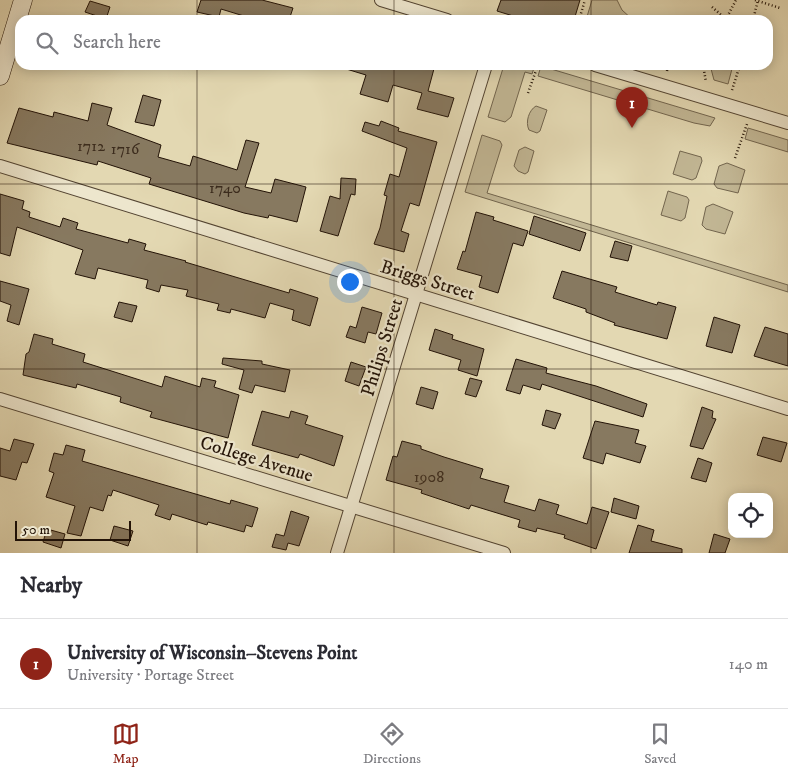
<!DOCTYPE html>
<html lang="en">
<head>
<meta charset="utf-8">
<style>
  :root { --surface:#fff; --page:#f7f7f7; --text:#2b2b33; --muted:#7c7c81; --line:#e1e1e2; --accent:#8f2418 }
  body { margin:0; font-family:"IM FELL DW Pica",serif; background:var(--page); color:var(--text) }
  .controls { position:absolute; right:15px; bottom:15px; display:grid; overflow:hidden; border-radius:10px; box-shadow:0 2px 12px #0003 }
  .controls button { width:45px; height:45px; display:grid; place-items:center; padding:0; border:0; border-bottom:1px solid var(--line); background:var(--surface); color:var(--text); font:25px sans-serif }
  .scale { position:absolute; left:15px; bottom:12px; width:116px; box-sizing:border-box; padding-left:5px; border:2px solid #231307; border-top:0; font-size:14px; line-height:18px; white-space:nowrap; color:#231307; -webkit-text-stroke:4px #ede6cd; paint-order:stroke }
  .you { position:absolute; left:349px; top:281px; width:18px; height:18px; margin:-12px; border:4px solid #fff; border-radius:50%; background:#1a73e8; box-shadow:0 0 0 8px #1a73e833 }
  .badge { display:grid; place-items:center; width:32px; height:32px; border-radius:50%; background:var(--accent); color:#fff; font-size:16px; font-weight:700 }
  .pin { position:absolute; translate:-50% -41px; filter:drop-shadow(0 1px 2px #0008) }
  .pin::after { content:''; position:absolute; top:26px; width:18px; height:15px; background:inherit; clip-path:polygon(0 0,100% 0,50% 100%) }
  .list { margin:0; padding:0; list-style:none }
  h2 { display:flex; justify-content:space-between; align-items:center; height:65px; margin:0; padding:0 20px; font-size:21px }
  h2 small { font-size:16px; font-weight:400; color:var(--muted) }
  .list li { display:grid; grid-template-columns:32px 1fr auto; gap:15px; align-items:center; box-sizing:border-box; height:90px; padding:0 20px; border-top:1px solid var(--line) }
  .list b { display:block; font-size:19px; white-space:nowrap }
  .list p { margin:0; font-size:16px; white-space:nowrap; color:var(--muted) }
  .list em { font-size:16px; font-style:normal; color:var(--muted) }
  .icon { flex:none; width:28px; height:28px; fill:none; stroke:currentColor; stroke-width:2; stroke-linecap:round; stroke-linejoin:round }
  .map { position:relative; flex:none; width:788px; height:553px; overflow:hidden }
  .search { position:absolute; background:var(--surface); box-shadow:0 2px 12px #0003; left:15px; right:15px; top:15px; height:55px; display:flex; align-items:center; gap:12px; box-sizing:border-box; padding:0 18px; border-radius:15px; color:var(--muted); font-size:19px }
  .sheet { height:155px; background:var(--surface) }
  nav { display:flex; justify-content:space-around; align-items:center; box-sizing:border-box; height:70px; border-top:1px solid var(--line); background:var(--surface); font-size:14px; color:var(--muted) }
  nav a { display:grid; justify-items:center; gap:2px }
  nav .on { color:var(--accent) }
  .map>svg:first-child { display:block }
</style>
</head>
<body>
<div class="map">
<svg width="788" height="553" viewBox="0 0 788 553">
  <rect width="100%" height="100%" fill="#e3d8b2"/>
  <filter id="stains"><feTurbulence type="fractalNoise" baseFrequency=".004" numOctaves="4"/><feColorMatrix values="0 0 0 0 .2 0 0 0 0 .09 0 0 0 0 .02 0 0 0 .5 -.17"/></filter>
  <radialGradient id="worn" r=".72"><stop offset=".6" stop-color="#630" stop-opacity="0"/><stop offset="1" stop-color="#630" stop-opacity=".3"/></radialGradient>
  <g fill="#c2b795" stroke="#72654e">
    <polygon points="592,0 617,0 622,10 633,20 586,20"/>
    <polygon points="504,65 535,65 532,74 525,72 511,117 505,122 488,117"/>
    <polygon points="710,65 733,65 728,84 714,80"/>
    <polygon points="541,66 715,118 710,126 694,123 538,76"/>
    <path d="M536,106L547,110L540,131L537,133L529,130C525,122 529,110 536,106Z"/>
    <polygon points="748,128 788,140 788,152 745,139"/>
    <polygon points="482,135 500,141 502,145 487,193 788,285 788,292 465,192"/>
    <polygon points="525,147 534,151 528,172 525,174 518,171 514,166 519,150"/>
    <polygon points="680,151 701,157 702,161 696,178 692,180 673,174"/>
    <polygon points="727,163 745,170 738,193 717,188 714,184 719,166"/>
    <polygon points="668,191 687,197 689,200 685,218 681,221 661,215"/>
    <polygon points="713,204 733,212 725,234 706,229 702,225 706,207"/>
  </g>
  <g fill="#877960" stroke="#231307">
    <polygon points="201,0 262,0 293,8 289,20 257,20 221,9 219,17 197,12"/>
    <polygon points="501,0 580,0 574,20 526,20 497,11"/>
    <polygon points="90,1 110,7 106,19 85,12"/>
    <polygon points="343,65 435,65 428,91 454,98 448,117 417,109 422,93 393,85 388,102 360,94 366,75 343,68"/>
    <polygon points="143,95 161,100 154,126 135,122"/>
    <polygon points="92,103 112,108 107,125 161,145 158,157 190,166 193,156 237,170 246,140 259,143 245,187 271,193 275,179 306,187 297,222 269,215 268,218 244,213 149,184 151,178 98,161 97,165 7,143 19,108 53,117 54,112 88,121"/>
    <polygon points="381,121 399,128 398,131 437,142 419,206 410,203 401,231 409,234 404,252 374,244 380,228 387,196 384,195 390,174 399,177 407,148 362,131 365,122 379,126"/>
    <polygon points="341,178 356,179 355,195 351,194 338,236 320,231 330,196 340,199"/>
    <polygon points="0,194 24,201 22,209 30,212 29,217 60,227 63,218 78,223 76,229 128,243 129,239 146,244 144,250 186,261 185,262 289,293 290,289 318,298 310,326 292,320 294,310 270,303 265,318 231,309 230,313 217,310 219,304 186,296 188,290 161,285 159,292 146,288 148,280 98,268 95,279 75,274 83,250 17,227 10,256 0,253"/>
    <polygon points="476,212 494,217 493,220 528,231 523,246 513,243 498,293 479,287 482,276 457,269 463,251 465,252"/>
    <polygon points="534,216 586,233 580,251 529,234"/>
    <polygon points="615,241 632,246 628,261 610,257"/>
    <polygon points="562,271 617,287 615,292 657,305 658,302 676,307 667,339 614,325 615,323 586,312 586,309 553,298"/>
    <polygon points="0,281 29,289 19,325 7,321 11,305 0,301"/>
    <polygon points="119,302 137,306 132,322 114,317"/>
    <polygon points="362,307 382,313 376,334 368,332 365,343 346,337 350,326 356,328"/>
    <polygon points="714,317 740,325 732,353 706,346"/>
    <polygon points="765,327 788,334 788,366 754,356"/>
    <polygon points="435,329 453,335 452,339 484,349 477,376 458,370 461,360 429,350"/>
    <polygon points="34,334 53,339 52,344 85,354 83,362 162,387 165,376 200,387 202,378 216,381 214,387 239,395 228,438 150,417 152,412 120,402 121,397 77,384 76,388 23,375 26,354 29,352"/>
    <polygon points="223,358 262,361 262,364 290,370 285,392 255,385 252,393 239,389 244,370 222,364"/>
    <polygon points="516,359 547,368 546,373 596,386 647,404 643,417 542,384 540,390 523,385 520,394 506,390"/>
    <polygon points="351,362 366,367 359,386 345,381"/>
    <polygon points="470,378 482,381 476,397 465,394"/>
    <polygon points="421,387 438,392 433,409 416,404"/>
    <polygon points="702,407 713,411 712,418 716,419 703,449 690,446"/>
    <polygon points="546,410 561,414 555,429 542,425"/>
    <polygon points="262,411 289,418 291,411 308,416 305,424 343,436 334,466 300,454 298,458 252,445"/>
    <polygon points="595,421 639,430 635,443 646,446 640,463 606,453 603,464 583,458"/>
    <polygon points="763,437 787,443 781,462 757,455"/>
    <polygon points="14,439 34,444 27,463 22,462 16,480 0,476 0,448 10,451"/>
    <polygon points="402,441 421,446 421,449 444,457 483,469 480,478 509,486 504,502 535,511 539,499 559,505 556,514 587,524 592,507 609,512 596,549 564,538 565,535 537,528 536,532 518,527 520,520 471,505 469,509 421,493 422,490 386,480 393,456 397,457"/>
    <polygon points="66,445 85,450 82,461 230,504 231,500 258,508 252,527 246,525 244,532 208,522 207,525 172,514 170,520 155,515 159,505 113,490 111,496 108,495 103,511 90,507 81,536 67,533 75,506 46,497 54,473 49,471 54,453 63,455"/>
    <polygon points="698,458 712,463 706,482 691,478"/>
    <polygon points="614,498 639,506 636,519 611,512"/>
    <polygon points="291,511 309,517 299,546 288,543 286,550 272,547 276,534 284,536"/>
    <polygon points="638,525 654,530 651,541 682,549 682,553 629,553"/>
    <polygon points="114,526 133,531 128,546 110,540"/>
    <polygon points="47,529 65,534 61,548 43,542"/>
    <polygon points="714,534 730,539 725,553 709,553"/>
  </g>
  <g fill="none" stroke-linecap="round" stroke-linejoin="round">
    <g stroke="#534432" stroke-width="14">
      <g id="street">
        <polyline points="381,0 447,20"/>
        <polyline points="595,65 788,123"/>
        <polyline points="0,166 788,409"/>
        <polyline points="0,399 504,553"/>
        <polyline points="337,553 486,65"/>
      </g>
    </g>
    <g stroke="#231307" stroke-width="19">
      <polyline id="secondary" points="0,76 23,0"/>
    </g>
    <g stroke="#231307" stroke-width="2.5" stroke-dasharray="1 2.5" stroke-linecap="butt">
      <polyline points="755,0 780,8"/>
      <polyline points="712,7 726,19 736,0"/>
      <polyline points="579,20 585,0"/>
      <polyline points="753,20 758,0"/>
      <polyline points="703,65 706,82"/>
      <polyline points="667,71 668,65"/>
      <polyline points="732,90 740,65"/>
      <polyline points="528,93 538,65"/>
      <polyline points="735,158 747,124"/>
    </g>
    <use href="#street" stroke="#ede6cd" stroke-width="12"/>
    <use href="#secondary" stroke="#ede6cd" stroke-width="18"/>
  </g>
  <path fill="none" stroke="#231307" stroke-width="1" stroke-opacity="0.55" d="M197,0V20M394,0V20M591,0V20M197,65V553M394,65V553M591,65V553M0,184H788M0,369H788"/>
  <g text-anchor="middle" stroke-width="4.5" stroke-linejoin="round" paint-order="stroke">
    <g font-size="16" fill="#3c2c1d">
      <text x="91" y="151">1712</text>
      <text x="125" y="154">1716</text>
      <text x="225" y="193">1740</text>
      <text x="429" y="482">1908</text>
    </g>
    <g font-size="19" fill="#231307" stroke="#ede6cd">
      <text transform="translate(428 279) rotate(17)" y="7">Briggs Street</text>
      <text transform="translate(381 347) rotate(-73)" y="7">Philips Street</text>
      <text transform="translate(257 458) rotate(17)" y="7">College Avenue</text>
    </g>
  </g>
  <rect width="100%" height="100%" filter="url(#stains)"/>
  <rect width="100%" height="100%" fill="url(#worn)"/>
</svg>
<div class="controls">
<button><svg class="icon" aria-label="locate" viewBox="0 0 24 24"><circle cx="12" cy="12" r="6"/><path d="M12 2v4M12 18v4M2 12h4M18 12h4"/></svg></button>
</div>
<div class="scale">50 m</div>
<div class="you"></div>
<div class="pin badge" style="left:632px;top:128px">1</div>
<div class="search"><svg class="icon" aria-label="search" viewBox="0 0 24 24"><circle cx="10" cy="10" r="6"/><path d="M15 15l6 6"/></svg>Search here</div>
</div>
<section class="sheet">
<h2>Nearby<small></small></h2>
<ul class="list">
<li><span class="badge">1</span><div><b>University of Wisconsin–Stevens Point</b><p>University · Portage Street</p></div><em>140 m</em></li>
</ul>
</section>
<nav>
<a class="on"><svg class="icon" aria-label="map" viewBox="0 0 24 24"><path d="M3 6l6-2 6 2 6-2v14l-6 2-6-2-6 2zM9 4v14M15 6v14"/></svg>Map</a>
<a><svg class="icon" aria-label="directions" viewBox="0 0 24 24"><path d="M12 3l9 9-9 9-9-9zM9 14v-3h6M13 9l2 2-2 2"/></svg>Directions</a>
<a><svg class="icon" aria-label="saved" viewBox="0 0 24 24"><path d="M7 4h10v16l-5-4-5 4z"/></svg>Saved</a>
</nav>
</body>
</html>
